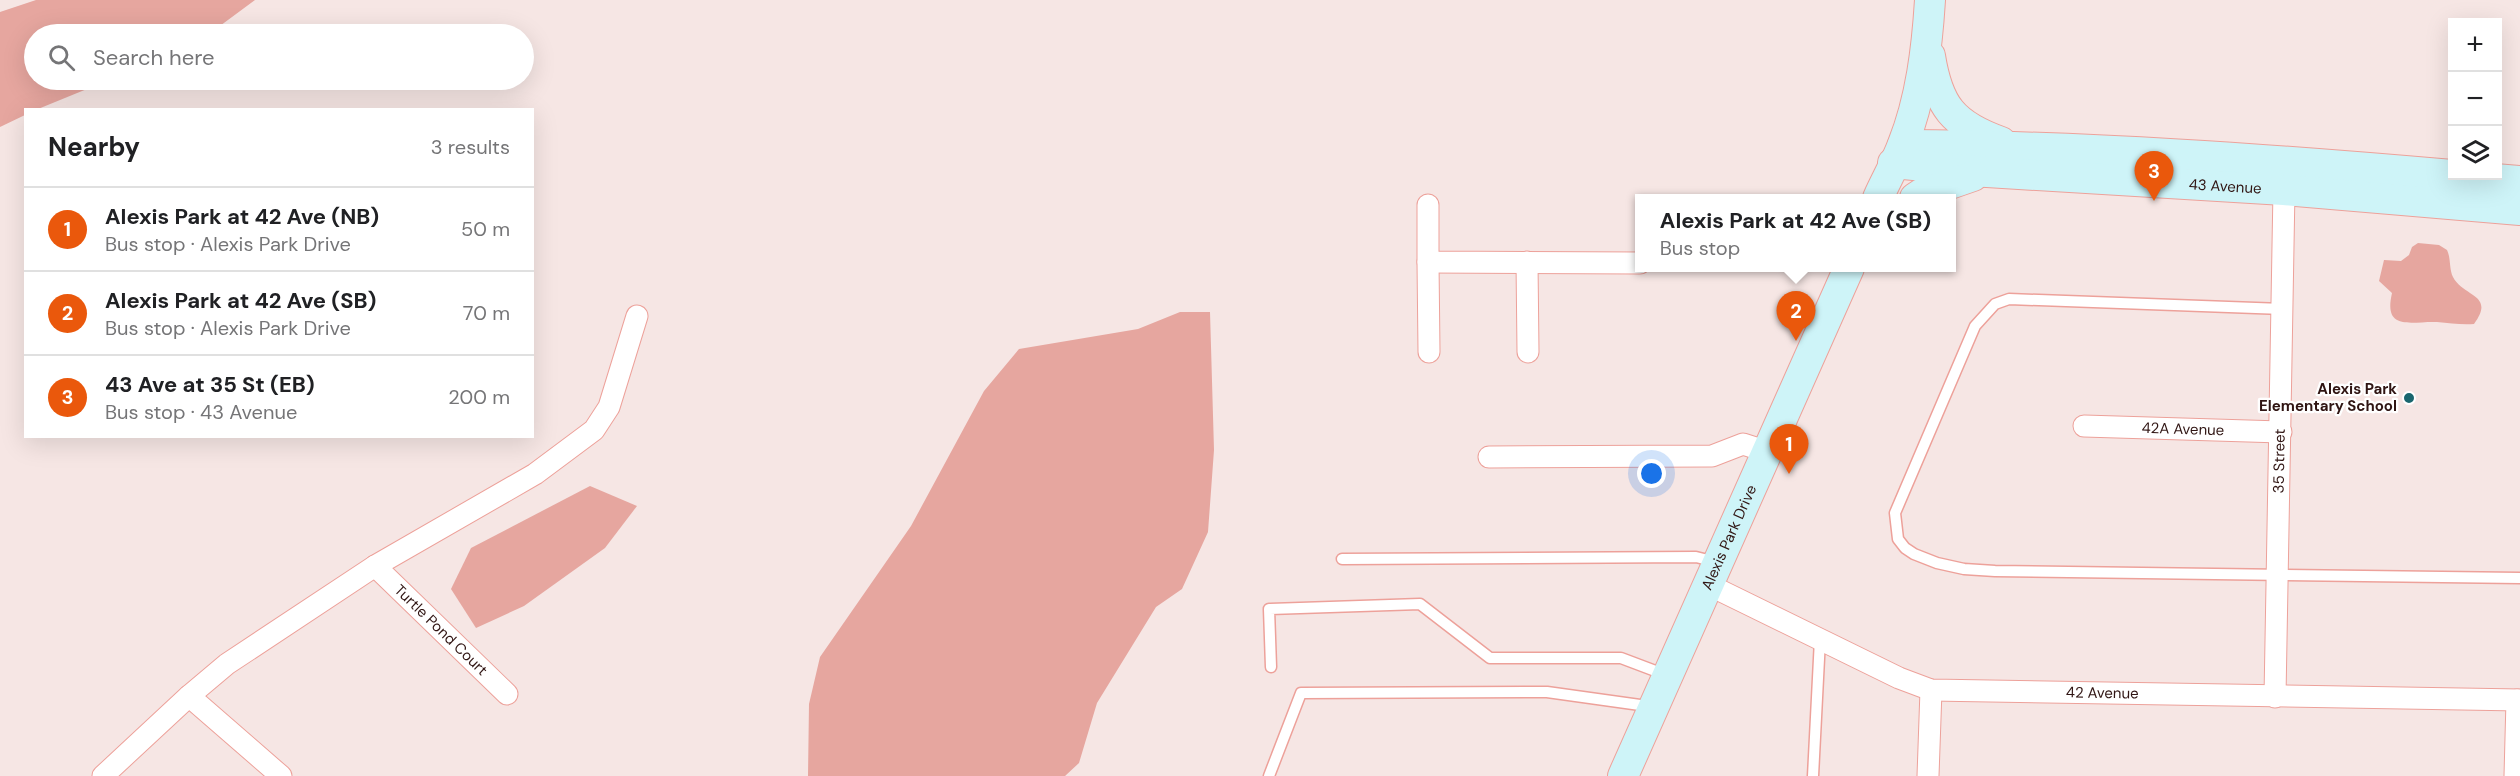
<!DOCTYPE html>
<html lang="en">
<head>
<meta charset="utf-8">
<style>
  :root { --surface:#fff; --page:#f2f2f2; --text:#202124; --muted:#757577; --line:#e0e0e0; --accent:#ea580c }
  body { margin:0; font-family:"DM Sans",sans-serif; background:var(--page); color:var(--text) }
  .controls { position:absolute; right:18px; top:18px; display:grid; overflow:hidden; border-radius:0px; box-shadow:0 6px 24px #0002 }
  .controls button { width:54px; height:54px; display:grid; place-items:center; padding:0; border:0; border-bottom:2px solid var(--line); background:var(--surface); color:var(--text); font:30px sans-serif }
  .you { position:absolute; left:1652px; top:474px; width:21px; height:21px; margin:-15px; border:4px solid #fff; border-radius:50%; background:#1a73e8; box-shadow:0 0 0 9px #1a73e833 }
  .badge { display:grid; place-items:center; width:39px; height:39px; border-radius:50%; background:var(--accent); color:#fff; font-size:20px; font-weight:700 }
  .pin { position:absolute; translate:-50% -50px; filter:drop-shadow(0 2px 3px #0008) }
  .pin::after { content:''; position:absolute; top:32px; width:21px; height:18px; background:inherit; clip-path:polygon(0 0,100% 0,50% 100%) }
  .popup { position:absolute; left:1635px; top:194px; width:321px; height:78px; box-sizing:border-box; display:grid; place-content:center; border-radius:0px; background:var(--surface); filter:drop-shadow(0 2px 4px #0005); font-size:20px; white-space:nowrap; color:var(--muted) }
  .popup b { font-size:22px; color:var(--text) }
  .popup::after { content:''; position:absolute; left:50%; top:100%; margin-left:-12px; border:12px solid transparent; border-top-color:var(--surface) }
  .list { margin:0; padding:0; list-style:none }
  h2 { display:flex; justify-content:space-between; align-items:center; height:78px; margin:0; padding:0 24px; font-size:26px }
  h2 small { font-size:20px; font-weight:400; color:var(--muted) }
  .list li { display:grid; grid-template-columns:39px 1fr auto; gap:18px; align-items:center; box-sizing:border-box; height:84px; padding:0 24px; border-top:2px solid var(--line) }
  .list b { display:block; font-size:22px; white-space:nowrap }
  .list p { margin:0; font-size:20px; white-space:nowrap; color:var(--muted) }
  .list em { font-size:20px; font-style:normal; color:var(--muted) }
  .icon { flex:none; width:33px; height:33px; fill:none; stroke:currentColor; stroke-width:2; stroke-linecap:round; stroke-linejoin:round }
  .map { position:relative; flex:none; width:2520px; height:776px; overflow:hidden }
  .search { position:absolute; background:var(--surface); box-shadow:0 6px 24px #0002; left:24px; top:24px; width:510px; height:66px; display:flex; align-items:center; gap:15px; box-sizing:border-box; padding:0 21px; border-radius:33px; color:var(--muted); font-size:22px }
  .panel { position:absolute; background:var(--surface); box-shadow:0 6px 24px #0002; left:24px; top:108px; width:510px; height:330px; border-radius:0px }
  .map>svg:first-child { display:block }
</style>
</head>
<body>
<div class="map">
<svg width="2520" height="776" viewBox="0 0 2520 776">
  <rect width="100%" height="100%" fill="#f6e6e4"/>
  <g fill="#e6a69f">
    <polygon points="36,0 255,0 209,34 34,34 34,80 109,80 38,109 26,110 25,115 0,127 0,12"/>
    <path d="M2418,243L2439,245L2447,250C2451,258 2449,269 2453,277C2463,297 2496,294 2474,324C2461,325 2450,323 2437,322C2411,321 2383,332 2392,293L2379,281L2384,260L2401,261L2409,255L2412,247Z"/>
    <polygon points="1180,312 1210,312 1214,450 1208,532 1182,589 1156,607 1097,703 1079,763 1065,776 808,776 809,704 820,657 911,526 984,391 1019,349 1138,329"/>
    <polygon points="590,486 637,506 605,548 524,606 476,628 451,589 471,548"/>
  </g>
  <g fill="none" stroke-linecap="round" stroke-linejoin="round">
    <g stroke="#eda19a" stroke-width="13">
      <g id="lane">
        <polyline points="2283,309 2009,299 1995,304 1975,326 1895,513 1898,539 1905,548 1914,554 1937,563 1964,569 1995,571 2520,578"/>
        <polyline points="1342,559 1696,557 1716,562"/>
        <polyline points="1271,667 1269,609 1420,604 1490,658 1621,658 1666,675"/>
        <polyline points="1269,776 1301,693 1547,692 1640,705 1651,709"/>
        <polyline points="1813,776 1820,639"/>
      </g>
    </g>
    <g stroke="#eda19a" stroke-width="23">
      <g id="street">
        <polyline points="1428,205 1428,262 1640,263"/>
        <polyline points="1428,262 1429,352"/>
        <polyline points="1527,262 1528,352"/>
        <path id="s1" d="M2084,426L2281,432"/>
        <polyline points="1489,457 1712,456 1743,444 1768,452"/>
        <path id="s2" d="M375,566L507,694"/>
        <path id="s3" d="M1709,585L1899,678L1931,690L2520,700"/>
        <polyline points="189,696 281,776"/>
        <path id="s4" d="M2275,697L2284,190"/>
        <polyline points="103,776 189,696 227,664 375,566 535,474 594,430 609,407 637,316"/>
        <polyline points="1928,776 1931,690"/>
        <polyline points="2515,776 2517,700"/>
      </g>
    </g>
    <g stroke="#eda19a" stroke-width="32">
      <g id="secondary">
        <path d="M1930,56C1938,106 1953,125 2001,142"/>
        <path d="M1903,145C2086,146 2270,159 2452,175"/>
        <path id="s5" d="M1893,163L1987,172L2284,190L2520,210"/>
        <polyline points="2459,176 2520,181"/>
        <path d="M1878,198C1886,180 1896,163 1903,144C1921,99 1927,48 1930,0"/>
        <polyline points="1915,198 1921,194 1973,176"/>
        <path id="s6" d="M1623,776L1849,268"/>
      </g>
    </g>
    <use href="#lane" stroke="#fff" stroke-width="10"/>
    <use href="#street" stroke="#fff" stroke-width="21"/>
    <use href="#secondary" stroke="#cef4f8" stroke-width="30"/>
  </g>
  <circle fill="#1a666e" stroke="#fff" stroke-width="2" cx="2409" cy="398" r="6"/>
  <g text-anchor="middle" stroke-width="4.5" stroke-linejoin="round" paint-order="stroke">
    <g font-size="15" fill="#301513" stroke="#fff">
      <text dy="5" stroke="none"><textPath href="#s5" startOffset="333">43 Avenue</textPath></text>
      <text dy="5" stroke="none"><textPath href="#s1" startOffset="99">42A Avenue</textPath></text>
      <text dy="5" stroke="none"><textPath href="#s4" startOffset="236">35 Street</textPath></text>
      <text dy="5" stroke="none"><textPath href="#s6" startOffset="261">Alexis Park Drive</textPath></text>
      <text dy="5" stroke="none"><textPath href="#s2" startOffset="92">Turtle Pond Court</textPath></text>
      <text dy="5" stroke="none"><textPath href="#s3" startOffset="417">42 Avenue</textPath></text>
    </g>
    <g font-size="15" font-weight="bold" fill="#301513" stroke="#fff" text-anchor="end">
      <text x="2397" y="394">Alexis Park<tspan x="2397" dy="17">Elementary School</tspan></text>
    </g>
  </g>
</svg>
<div class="controls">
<button>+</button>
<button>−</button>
<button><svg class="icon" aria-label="layers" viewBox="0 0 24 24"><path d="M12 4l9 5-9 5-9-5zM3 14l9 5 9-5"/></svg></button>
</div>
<div class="you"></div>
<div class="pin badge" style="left:1789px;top:474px">1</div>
<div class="pin badge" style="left:1796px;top:341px">2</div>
<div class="popup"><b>Alexis Park at 42 Ave (SB)</b>Bus stop</div>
<div class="pin badge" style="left:2154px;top:201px">3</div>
<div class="search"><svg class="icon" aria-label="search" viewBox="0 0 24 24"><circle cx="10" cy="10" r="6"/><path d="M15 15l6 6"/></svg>Search here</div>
<section class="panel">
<h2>Nearby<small>3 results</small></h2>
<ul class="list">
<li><span class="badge">1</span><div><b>Alexis Park at 42 Ave (NB)</b><p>Bus stop · Alexis Park Drive</p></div><em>50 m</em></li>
<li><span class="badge">2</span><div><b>Alexis Park at 42 Ave (SB)</b><p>Bus stop · Alexis Park Drive</p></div><em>70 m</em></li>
<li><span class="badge">3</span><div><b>43 Ave at 35 St (EB)</b><p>Bus stop · 43 Avenue</p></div><em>200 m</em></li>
</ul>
</section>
</div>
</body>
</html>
